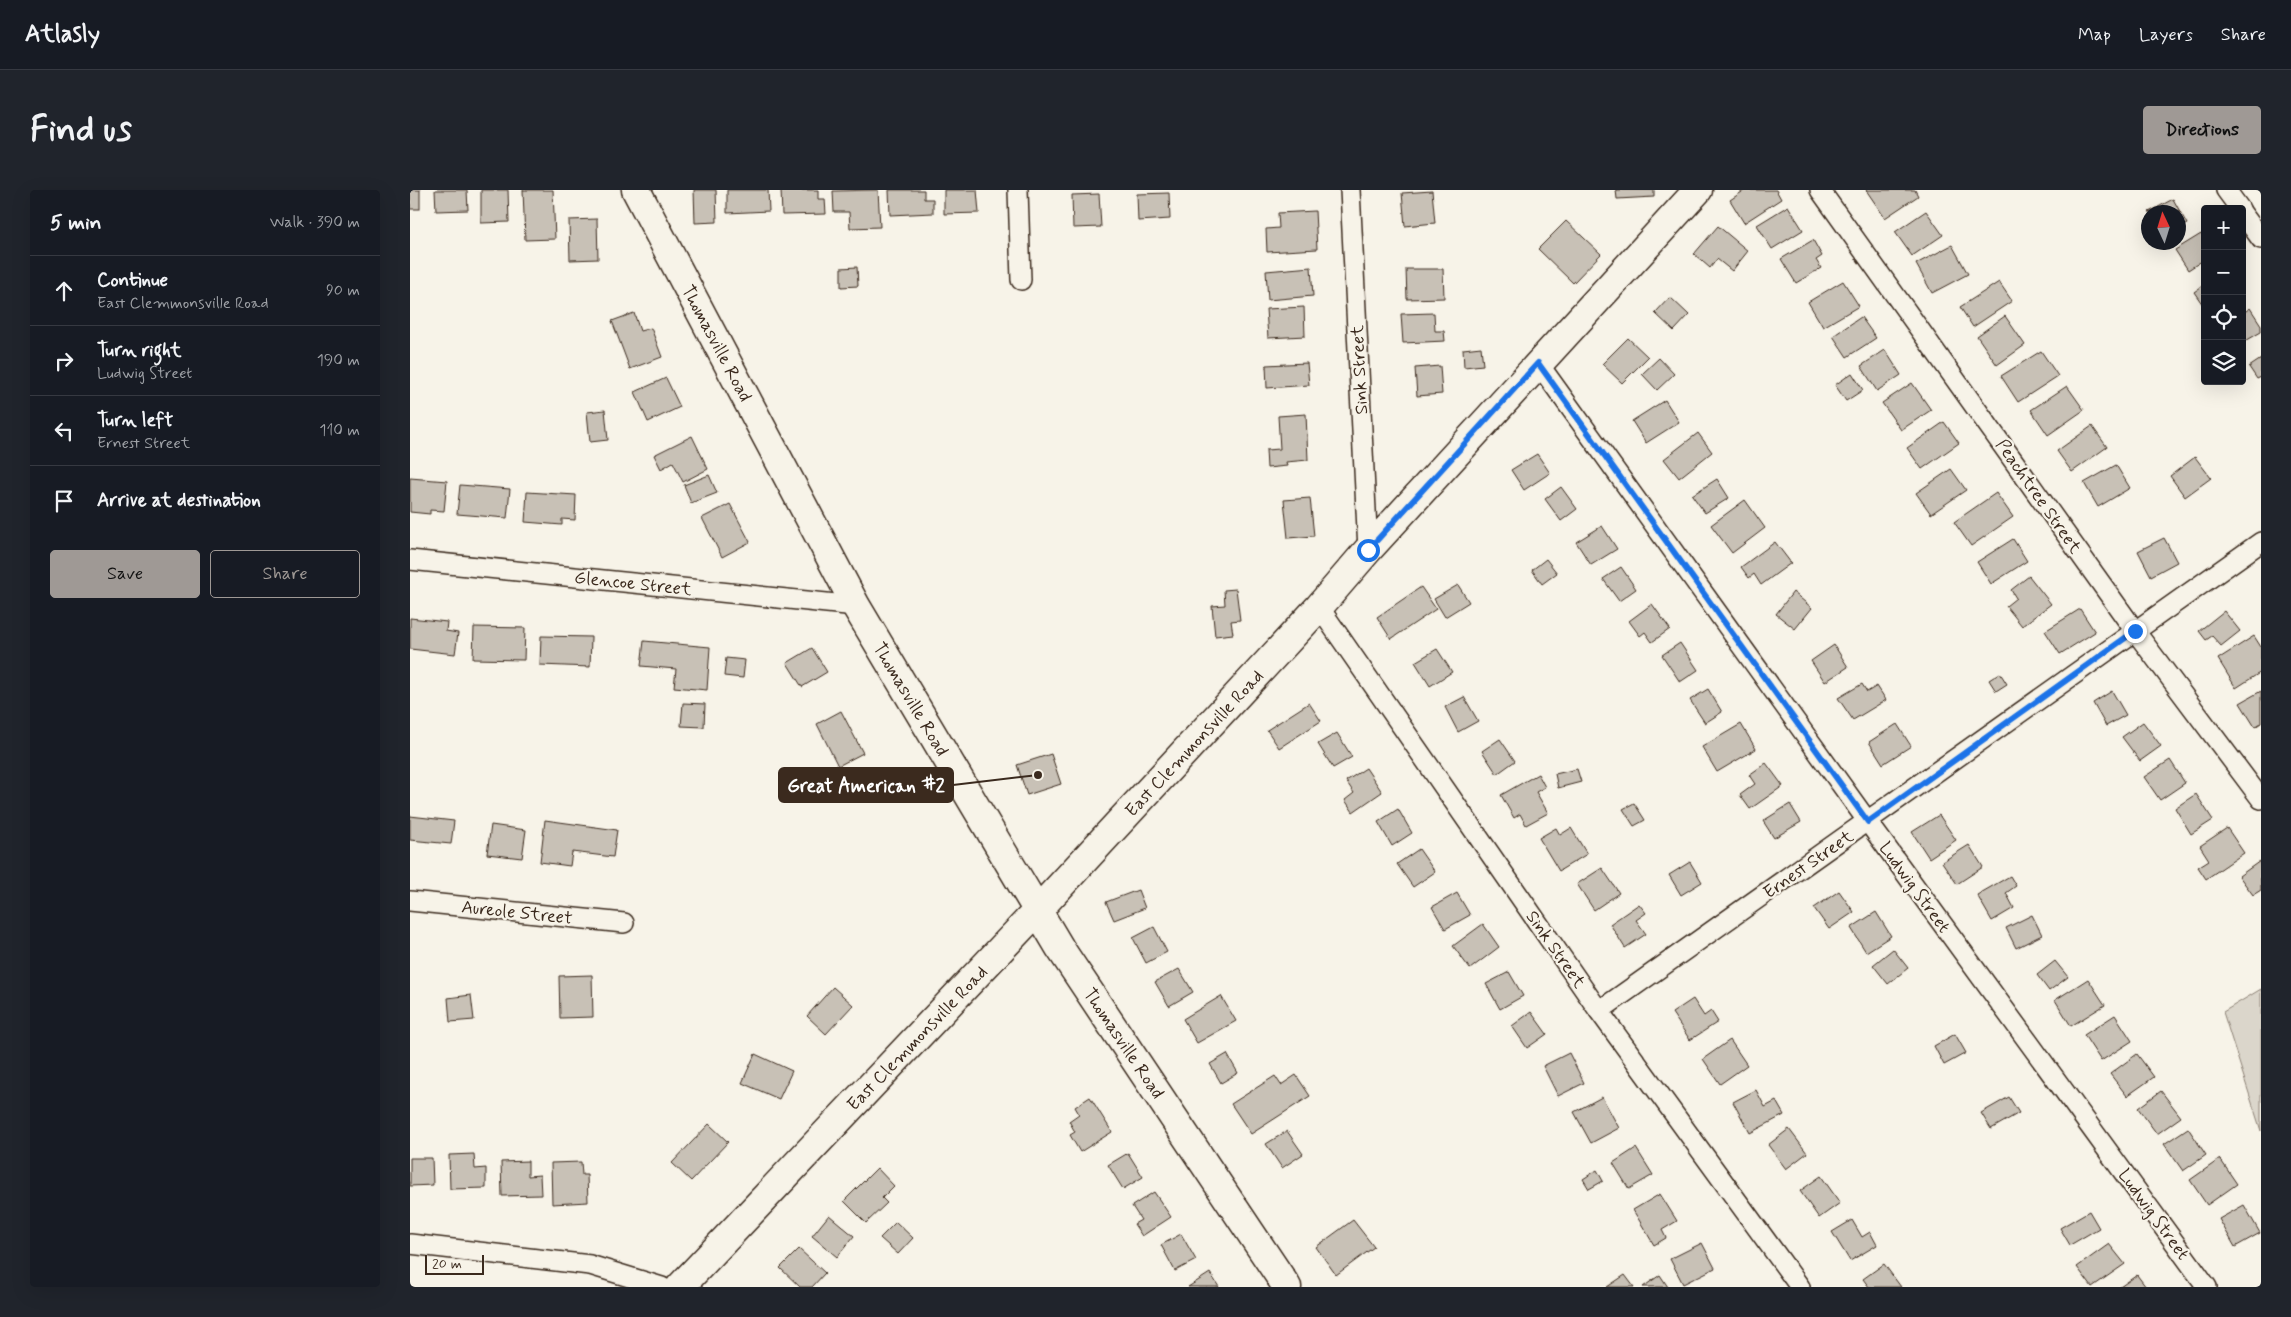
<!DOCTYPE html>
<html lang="en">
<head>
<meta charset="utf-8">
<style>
  :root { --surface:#171b24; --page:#20242c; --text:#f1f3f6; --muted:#9ea1a6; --line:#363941; --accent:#9f9995 }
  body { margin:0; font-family:Mynerve,sans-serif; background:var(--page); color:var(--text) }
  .controls { position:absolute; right:15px; top:15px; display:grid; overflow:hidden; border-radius:5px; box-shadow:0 5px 20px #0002 }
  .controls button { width:45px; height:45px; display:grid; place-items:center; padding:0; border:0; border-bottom:1px solid var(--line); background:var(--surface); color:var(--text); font:25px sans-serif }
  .compass { position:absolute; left:1731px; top:15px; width:45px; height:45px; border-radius:50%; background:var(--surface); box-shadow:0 5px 20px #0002; rotate:356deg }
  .scale { position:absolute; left:15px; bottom:12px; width:59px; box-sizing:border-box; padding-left:5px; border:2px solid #3b2a1e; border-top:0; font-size:14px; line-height:18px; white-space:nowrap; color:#3b2a1e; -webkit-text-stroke:4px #f7f3e8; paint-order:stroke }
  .stop { position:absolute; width:15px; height:15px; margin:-11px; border:4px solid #1a73e8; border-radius:50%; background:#fff }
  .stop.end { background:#1a73e8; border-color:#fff; box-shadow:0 1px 5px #0008 }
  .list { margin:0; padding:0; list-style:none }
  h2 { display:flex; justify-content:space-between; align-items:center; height:65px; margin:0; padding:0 20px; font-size:21px }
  h2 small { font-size:16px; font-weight:400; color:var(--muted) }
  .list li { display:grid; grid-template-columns:32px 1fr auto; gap:15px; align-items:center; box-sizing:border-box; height:70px; padding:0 20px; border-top:1px solid var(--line) }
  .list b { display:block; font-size:19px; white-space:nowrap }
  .list p { margin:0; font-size:16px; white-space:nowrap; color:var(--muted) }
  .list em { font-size:16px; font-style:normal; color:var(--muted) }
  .actions { display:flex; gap:10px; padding:15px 20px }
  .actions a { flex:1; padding:11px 0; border:1px solid var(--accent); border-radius:5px; text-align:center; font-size:18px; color:var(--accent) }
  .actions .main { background:var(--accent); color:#111 }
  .icon { flex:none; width:28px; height:28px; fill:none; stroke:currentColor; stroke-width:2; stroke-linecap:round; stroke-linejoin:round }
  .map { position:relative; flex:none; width:1851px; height:1097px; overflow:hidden; border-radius:5px }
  header { display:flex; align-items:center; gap:30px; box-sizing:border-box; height:70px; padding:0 25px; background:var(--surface); border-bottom:1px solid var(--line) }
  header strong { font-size:24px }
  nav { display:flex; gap:28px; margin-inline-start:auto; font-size:18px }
  .intro { display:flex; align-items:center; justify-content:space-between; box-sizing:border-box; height:120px; padding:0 30px }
  h1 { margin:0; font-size:35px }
  .button { padding:12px 22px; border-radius:5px; background:var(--accent); color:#111; font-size:18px; font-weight:700 }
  main { display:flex; gap:30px; padding:0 30px }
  aside { flex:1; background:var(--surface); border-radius:5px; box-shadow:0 5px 20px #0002 }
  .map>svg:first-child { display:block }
</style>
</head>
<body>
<header>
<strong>Atlasly</strong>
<nav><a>Map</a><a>Layers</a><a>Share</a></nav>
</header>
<div class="intro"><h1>Find us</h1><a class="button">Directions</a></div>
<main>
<aside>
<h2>5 min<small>Walk · 390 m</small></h2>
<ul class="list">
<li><svg class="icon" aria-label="ahead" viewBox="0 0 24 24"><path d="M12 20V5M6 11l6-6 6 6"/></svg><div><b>Continue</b><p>East Clemmonsville Road</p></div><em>90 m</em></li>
<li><svg class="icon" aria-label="right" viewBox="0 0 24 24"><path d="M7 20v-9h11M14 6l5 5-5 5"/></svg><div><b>Turn right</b><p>Ludwig Street</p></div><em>190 m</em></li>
<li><svg class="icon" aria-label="left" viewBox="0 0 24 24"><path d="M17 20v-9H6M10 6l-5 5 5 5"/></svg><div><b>Turn left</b><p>Ernest Street</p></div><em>110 m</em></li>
<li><svg class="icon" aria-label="arrive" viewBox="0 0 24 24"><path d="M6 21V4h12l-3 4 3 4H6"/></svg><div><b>Arrive at destination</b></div></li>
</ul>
<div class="actions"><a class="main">Save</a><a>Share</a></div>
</aside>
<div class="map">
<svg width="1851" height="1097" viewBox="0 0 1851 1097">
  <rect width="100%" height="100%" fill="#f7f3e8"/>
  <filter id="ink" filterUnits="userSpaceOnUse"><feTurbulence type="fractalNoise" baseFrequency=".02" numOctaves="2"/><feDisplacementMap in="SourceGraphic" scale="10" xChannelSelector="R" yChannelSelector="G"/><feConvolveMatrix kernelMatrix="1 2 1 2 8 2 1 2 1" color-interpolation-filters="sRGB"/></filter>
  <g filter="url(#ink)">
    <polygon fill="#dbd6cb" stroke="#8b8074" points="1851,799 1851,941 1813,822"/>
    <g fill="#c8c1b6" stroke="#3b2a1e">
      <rect x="0" y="0" width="10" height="19"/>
      <polygon points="25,0 57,0 58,20 26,21"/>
      <polygon points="71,0 98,0 99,32 71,33"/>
      <polygon points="113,0 143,0 145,49 115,50"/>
      <polygon points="284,0 306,0 307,32 285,33"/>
      <polygon points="317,0 358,0 359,21 317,23"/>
      <polygon points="371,0 408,0 408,9 415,9 416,24 372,25"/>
      <polygon points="468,0 470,37 440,38 439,22 424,22 423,1"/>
      <polygon points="479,0 514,0 514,9 523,9 523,23 480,25"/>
      <polygon points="534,0 567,0 569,23 534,24"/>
      <polygon points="1206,0 1244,0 1244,7 1207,9"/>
      <polygon points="1335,0 1366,0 1371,9 1334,33 1320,10"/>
      <polygon points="1456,0 1505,0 1508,6 1475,28"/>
      <polygon points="1022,1 1025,33 995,36 992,3"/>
      <polygon points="759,3 760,29 728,31 727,4"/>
      <polygon points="689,4 691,37 663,38 662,5"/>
      <polygon points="1763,9 1777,34 1768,39 1768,22 1739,22"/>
      <polygon points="1378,16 1393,40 1362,59 1347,35"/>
      <polygon points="905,21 907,59 857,62 856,39 869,38 868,23"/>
      <polygon points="1516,21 1533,45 1502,66 1485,42"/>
      <polygon points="187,29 188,69 160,70 159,30"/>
      <polygon points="1156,31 1191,64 1163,93 1128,59"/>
      <polygon points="1308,36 1338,61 1322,81 1307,69 1300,78 1284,64"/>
      <polygon points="1791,44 1795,50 1795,69 1778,80 1765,60"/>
      <polygon points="1403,50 1412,66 1406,70 1411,78 1386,93 1371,69"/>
      <polygon points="1542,55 1558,84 1522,103 1506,74"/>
      <polygon points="447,77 448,96 431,97 431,78"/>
      <polygon points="901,77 903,106 858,110 856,81"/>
      <polygon points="996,79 1033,79 1034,108 997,109"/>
      <polygon points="1433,91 1449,116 1413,137 1398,112"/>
      <polygon points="1589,92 1602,111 1563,137 1550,117"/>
      <polygon points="1795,94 1795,118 1784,102"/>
      <polygon points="1260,107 1279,125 1264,141 1245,123"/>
      <polygon points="894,117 895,146 858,148 856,119"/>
      <polygon points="1840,118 1851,135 1851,142 1832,153 1832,124"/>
      <polygon points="224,123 230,141 241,138 252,167 220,179 202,131"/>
      <polygon points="1024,123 1025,141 1034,141 1035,151 993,153 991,124"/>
      <polygon points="1595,126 1615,155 1587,175 1567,146"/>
      <polygon points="1451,127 1466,148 1437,167 1423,146"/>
      <polygon points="1218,148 1238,167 1212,193 1192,174"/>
      <polygon points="1071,157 1073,175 1054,177 1053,159"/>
      <polygon points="1475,160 1491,185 1467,201 1451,176"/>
      <polygon points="1631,161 1648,186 1608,212 1591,186"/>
      <polygon points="1249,168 1264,184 1247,200 1232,184"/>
      <polygon points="1851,169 1851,187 1847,189 1839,177"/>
      <polygon points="897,173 899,195 857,198 856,175"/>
      <polygon points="1030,176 1032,204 1007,206 1005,178"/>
      <polygon points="1442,183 1453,200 1436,211 1425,195"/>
      <polygon points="256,188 270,217 238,232 225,202"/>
      <polygon points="1502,193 1521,220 1491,240 1472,213"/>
      <polygon points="1657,196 1674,220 1638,245 1621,220"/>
      <polygon points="1255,210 1269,232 1236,253 1222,231"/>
      <polygon points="195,220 198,250 180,252 177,222"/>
      <polygon points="896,224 898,270 876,272 877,276 857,278 856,260 870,259 868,226"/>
      <polygon points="1534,232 1549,253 1512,279 1497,258"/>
      <polygon points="1682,236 1697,257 1662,282 1647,261"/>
      <polygon points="1288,243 1302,262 1269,288 1254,269"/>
      <polygon points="282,246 298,279 273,292 263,272 251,279 244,265"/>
      <polygon points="1127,264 1140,283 1114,300 1101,280"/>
      <polygon points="1785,267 1801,288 1775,307 1760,286"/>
      <polygon points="1706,275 1720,298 1688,317 1674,293"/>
      <polygon points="1541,279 1556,300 1521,324 1506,303"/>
      <polygon points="299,285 307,303 281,313 274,295"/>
      <polygon points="0,288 37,291 34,321 20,320 20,324 0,322"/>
      <polygon points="1307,289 1319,308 1295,323 1282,305"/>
      <polygon points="50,295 100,299 97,328 47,324"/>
      <polygon points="1151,297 1167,319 1151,331 1135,309"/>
      <polygon points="117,302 166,305 165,330 152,329 152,335 115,332"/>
      <polygon points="1586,303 1603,327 1561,356 1544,332"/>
      <polygon points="900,308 904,346 878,348 874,310"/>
      <polygon points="1335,310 1355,338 1322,363 1301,335"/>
      <polygon points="320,314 340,352 312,367 292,328"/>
      <polygon points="1192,336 1207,359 1181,375 1166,352"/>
      <polygon points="1754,348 1767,372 1741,386 1728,361"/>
      <polygon points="1603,349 1617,371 1581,394 1567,372"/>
      <polygon points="1365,352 1381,373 1351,395 1344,384 1339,388 1331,377"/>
      <polygon points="1136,369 1147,383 1132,394 1122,380"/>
      <polygon points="1211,377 1226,399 1209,411 1193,389"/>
      <polygon points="1619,386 1641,414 1612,436 1596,416 1606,408 1601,400"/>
      <polygon points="1048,395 1059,412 1035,427 1024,409"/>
      <polygon points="1011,397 1026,419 981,449 967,427"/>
      <polygon points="826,399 830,430 821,431 823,444 805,446 802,416 815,415 814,400"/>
      <polygon points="1383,402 1402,418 1385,439 1366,424"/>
      <polygon points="1242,414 1260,439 1242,452 1235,442 1230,446 1219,431"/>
      <polygon points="1670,419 1685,442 1650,464 1635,441"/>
      <polygon points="1814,421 1830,441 1811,456 1802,446 1796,450 1789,441"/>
      <polygon points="0,428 37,432 36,441 48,443 45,464 0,459"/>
      <polygon points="64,437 115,438 114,470 63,469"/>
      <polygon points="131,446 181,447 180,477 130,475"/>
      <polygon points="1844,446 1851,457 1851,482 1826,498 1808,469"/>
      <polygon points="234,451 300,457 297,500 264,497 266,479 231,476"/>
      <polygon points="1270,453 1288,480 1270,492 1252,465"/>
      <polygon points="1424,455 1438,477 1415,492 1401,471"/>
      <polygon points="402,458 417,482 392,497 377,473"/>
      <polygon points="1027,459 1042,482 1020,496 1005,472"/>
      <polygon points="316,468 335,470 333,488 314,486"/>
      <polygon points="1590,483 1597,494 1586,501 1579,490"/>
      <polygon points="1452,494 1457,502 1467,496 1476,510 1443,530 1428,508"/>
      <polygon points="1298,499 1312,522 1295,533 1280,510"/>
      <polygon points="1702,501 1716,525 1696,536 1683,513"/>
      <polygon points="1851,501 1851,533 1845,537 1830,513"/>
      <polygon points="1054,507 1068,531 1048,542 1035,517"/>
      <polygon points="273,513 295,514 294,537 271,536"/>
      <polygon points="899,513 911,531 869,558 857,540"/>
      <polygon points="431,521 453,563 428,576 407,534"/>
      <polygon points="1733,532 1751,556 1730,571 1712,547"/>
      <polygon points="1331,534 1346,559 1307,582 1292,557"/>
      <polygon points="1487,534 1501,556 1473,574 1459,552"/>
      <polygon points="927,543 942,567 923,578 908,554"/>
      <polygon points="1090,549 1105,571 1087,584 1072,561"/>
      <polygon points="641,564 651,594 617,605 607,575"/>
      <polygon points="1760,570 1775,593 1750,610 1734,587"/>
      <polygon points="1356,573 1373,596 1340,619 1330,605 1345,594 1339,585"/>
      <polygon points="956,578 972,602 943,622 935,610 944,603 936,591"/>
      <polygon points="1167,579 1171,592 1148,598 1145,584"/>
      <polygon points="1128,584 1135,597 1126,602 1138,623 1116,635 1110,624 1104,628 1091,605"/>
      <polygon points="1786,604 1803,630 1781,644 1765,618"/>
      <polygon points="1224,613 1235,630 1224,636 1213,619"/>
      <polygon points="1380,614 1391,632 1364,648 1353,631"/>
      <polygon points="988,619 1002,643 982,656 968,632"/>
      <polygon points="1529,625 1546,650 1519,668 1502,642"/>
      <polygon points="0,626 44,631 41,654 0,650"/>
      <polygon points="135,630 207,640 203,667 162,662 160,676 130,672"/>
      <polygon points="81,635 116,640 112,668 77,664"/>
      <polygon points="1146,638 1150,645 1161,638 1177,664 1149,681 1129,648"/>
      <polygon points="1817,638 1834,663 1796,689 1788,677 1799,670 1790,656"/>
      <polygon points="1559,655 1573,677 1547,694 1532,672"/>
      <polygon points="1009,659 1025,682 1003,697 987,674"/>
      <polygon points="1850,671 1851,700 1843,705 1829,686"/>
      <polygon points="1280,672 1292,692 1271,705 1259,685"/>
      <polygon points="1192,678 1209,703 1184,720 1167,694"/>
      <polygon points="1600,686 1606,696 1596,703 1604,718 1582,731 1567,705"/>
      <polygon points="728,700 735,718 704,730 696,712"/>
      <polygon points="1429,701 1444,722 1419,739 1404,718"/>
      <polygon points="1047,703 1060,725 1035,739 1022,717"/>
      <polygon points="1229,714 1236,723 1226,730 1236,744 1215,758 1200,734"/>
      <polygon points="1466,722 1481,746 1456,762 1441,738"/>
      <polygon points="1622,725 1632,745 1606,758 1596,738"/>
      <polygon points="1073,734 1089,757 1060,779 1043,756"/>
      <polygon points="744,737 757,762 736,773 723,748"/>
      <polygon points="1483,759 1498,778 1478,794 1463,775"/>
      <polygon points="1645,771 1658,787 1639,801 1627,785"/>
      <polygon points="769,779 783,802 759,816 745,792"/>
      <polygon points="1099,782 1113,806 1090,819 1076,794"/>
      <polygon points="182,785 183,827 150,828 149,786"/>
      <polygon points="1678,789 1695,815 1661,836 1645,810"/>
      <polygon points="423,797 443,815 416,844 397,826"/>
      <polygon points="61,805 64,830 40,832 38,808"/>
      <polygon points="811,806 826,831 787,853 773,829"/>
      <polygon points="1283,809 1294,826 1301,821 1308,832 1280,850 1262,823"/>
      <polygon points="1121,822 1137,844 1117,858 1102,836"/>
      <polygon points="1705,825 1722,851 1691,871 1674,845"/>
      <polygon points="1545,844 1556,863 1534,875 1524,856"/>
      <polygon points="1320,850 1337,875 1310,894 1293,869"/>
      <polygon points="1159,863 1174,893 1148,906 1133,876"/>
      <polygon points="345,864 382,881 369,909 332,893"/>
      <polygon points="817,864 828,883 811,893 800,874"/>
      <polygon points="1727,864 1744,887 1717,906 1700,884"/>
      <polygon points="886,885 900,906 841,944 821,914 865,886 871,895"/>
      <polygon points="1346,900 1355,917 1366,911 1374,925 1340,943 1323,912"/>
      <polygon points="1751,901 1771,927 1747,944 1728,918"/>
      <polygon points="680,907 702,942 670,962 660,945 665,942 659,931 669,924 665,917"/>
      <polygon points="1192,907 1209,938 1181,953 1164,922"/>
      <polygon points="1599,907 1609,923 1581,939 1571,923"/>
      <polygon points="299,934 318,952 281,991 262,973"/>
      <polygon points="1778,938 1796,965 1773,981 1754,954"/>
      <polygon points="1379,939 1397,963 1376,979 1358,955"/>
      <polygon points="877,941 893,964 872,978 856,954"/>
      <polygon points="1226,958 1243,985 1219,999 1203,973"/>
      <polygon points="718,963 733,987 713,999 698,975"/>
      <polygon points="64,964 65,979 76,978 76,998 40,999 39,965"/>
      <polygon points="0,968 22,968 23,995 0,996"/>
      <polygon points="1810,969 1827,994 1797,1015 1780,990"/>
      <polygon points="118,971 118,986 130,985 131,1005 92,1006 91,972"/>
      <polygon points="171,972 172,985 177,985 178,1012 142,1014 141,973"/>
      <polygon points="467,978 484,996 472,1008 477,1013 456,1033 434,1011"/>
      <polygon points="1187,980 1193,991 1179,999 1173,989"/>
      <polygon points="1411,986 1430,1013 1409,1028 1390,1001"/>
      <polygon points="744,1002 761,1027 732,1046 724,1034 731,1030 722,1016"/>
      <polygon points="1250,1004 1267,1031 1252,1040 1256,1048 1244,1055 1223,1020"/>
      <polygon points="1834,1015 1850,1043 1825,1057 1809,1029"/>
      <polygon points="1679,1021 1689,1038 1660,1055 1650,1038"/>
      <polygon points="419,1025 444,1046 427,1067 402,1046"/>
      <polygon points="943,1030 964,1057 926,1085 906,1057"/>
      <polygon points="1442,1030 1452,1047 1460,1042 1467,1055 1440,1071 1422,1042"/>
      <polygon points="486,1032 503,1048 488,1064 470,1048"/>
      <polygon points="771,1044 786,1070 765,1081 751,1055"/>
      <polygon points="1292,1053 1305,1078 1273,1094 1260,1069"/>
      <polygon points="1699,1054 1715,1074 1682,1097 1667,1077"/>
      <polygon points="389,1059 415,1083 402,1097 390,1097 370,1078"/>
      <polygon points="1474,1074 1491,1097 1459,1097 1453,1089"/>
      <polygon points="800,1083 809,1097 778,1097"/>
      <polygon points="1215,1085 1224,1097 1197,1097"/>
      <polygon points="1250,1085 1258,1097 1233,1097"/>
      <polygon points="1727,1085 1736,1097 1710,1097"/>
    </g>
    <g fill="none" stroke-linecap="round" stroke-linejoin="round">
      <g stroke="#3b2a1e" stroke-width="22">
        <g id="street">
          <polyline points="608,0 611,90"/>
          <polyline points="940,0 958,360"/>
          <polyline points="1410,0 1725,441 1851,609"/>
          <polyline points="1816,0 1830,19"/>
          <polyline points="1832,23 1851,49"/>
          <polyline points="1128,173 1458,632 1797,1097"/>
          <polyline points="0,370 446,416"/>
          <polyline points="909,417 1189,821 1390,1097"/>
          <polyline points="0,711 214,733"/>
          <polyline points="1189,821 1851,352"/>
          <polyline points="0,1054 180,1075 252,1097"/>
        </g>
      </g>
      <g stroke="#3b2a1e" stroke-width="31">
        <polyline id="secondary" points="270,1097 627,721 909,417 958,360 1288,0"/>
      </g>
      <g stroke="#3b2a1e" stroke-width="31">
        <polyline id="primary" points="226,0 446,416 650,758 877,1097"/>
      </g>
      <use href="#street" stroke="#f7f3e8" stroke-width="19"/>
      <use href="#secondary" stroke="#f7f3e8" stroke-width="28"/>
      <use href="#primary" stroke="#f7f3e8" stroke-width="28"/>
    </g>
  </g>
  <g fill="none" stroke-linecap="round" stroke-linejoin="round" filter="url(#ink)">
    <polyline stroke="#1a73e8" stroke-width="6" points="958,360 1128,173 1458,632 1725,441"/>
  </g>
  <g text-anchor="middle" stroke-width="4.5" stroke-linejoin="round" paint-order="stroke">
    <g font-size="18" fill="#3b2a1e" stroke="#f7f3e8">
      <text transform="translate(307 153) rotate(62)" y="6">Thomasville Road</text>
      <text transform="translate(949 180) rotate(-93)" y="6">Sink Street</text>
      <text transform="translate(1629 306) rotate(55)" y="6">Peachtree Street</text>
      <text transform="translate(223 393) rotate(6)" y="6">Glencoe Street</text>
      <text transform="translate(501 509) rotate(59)" y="6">Thomasville Road</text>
      <text transform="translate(784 553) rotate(-47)" y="6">East Clemmonsville Road</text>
      <text transform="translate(1398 674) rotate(-35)" y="6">Ernest Street</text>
      <text transform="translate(1505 697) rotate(54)" y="6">Ludwig Street</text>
      <text transform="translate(107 722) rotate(6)" y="6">Aureole Street</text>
      <text transform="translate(1146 759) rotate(55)" y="6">Sink Street</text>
      <text transform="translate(507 848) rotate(-46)" y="6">East Clemmonsville Road</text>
      <text transform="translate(714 853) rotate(56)" y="6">Thomasville Road</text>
      <text transform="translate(1744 1024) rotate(54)" y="6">Ludwig Street</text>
    </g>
  </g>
  <path fill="none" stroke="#3b2a1e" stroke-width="2" d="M628 585L543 595"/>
  <circle fill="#3b2a1e" stroke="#f7f3e8" stroke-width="2" cx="628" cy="585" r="5"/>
  <rect fill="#3b2a1e" stroke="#3b2a1e" stroke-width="2" x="369" y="578" width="174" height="34" rx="5"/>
  <g font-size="19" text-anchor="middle" font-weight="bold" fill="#fff">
    <text x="456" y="602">Great American #2</text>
  </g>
</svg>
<div class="controls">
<button>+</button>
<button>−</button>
<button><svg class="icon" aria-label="locate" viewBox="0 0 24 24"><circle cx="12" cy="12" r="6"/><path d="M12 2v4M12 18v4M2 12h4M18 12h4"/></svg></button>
<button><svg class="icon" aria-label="layers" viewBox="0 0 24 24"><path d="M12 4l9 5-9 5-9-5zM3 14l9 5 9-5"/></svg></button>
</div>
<svg class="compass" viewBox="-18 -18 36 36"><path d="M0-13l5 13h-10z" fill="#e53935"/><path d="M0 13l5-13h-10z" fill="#9ea1a6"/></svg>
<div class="scale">20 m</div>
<div class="stop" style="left:958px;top:360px"></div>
<div class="stop end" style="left:1725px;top:441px"></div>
</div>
</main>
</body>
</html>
